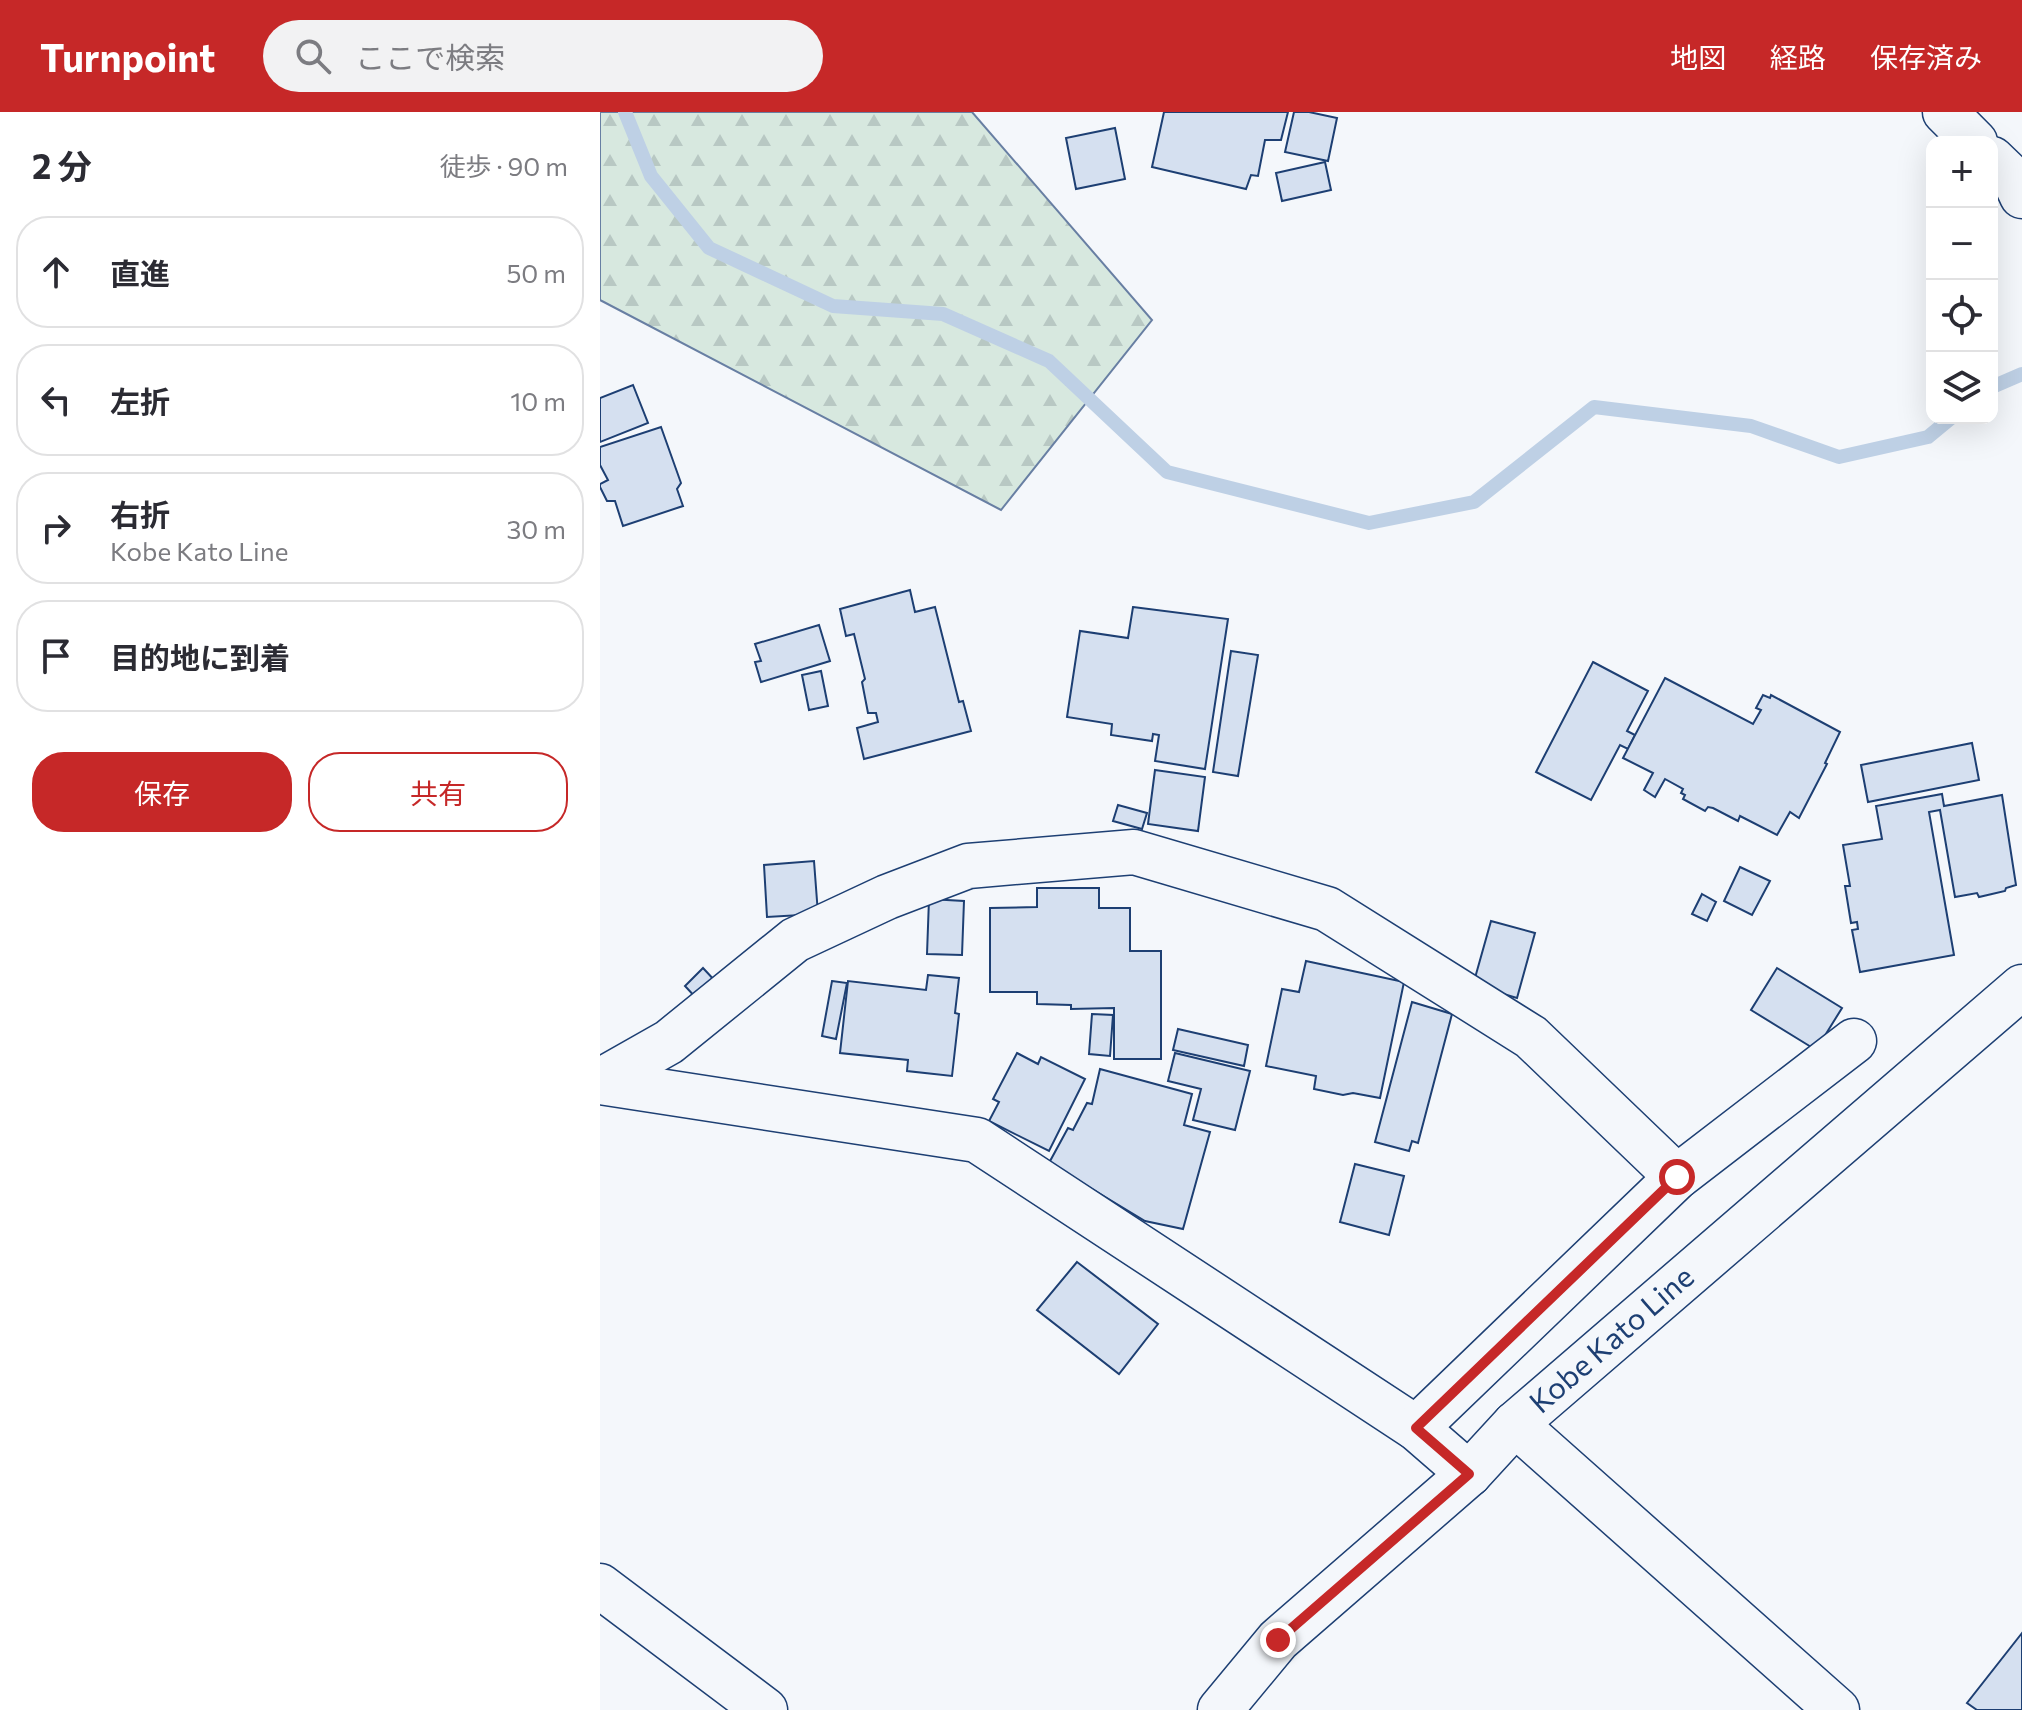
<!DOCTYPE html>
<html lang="ja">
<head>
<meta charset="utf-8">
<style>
  :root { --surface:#fff; --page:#f2f2f3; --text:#2b2b33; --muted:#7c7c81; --line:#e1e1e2; --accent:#c62828 }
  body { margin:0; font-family:Commissioner,"Noto Sans JP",sans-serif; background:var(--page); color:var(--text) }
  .controls { position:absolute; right:24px; top:24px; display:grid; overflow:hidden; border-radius:16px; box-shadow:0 8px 32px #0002 }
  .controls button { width:72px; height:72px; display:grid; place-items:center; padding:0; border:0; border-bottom:2px solid var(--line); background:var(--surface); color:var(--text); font:40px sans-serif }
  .stop { position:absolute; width:24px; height:24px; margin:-18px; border:6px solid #c62828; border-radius:50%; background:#fff }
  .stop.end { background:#c62828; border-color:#fff; box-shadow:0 2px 8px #0008 }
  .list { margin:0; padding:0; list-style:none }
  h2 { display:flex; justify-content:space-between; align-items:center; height:104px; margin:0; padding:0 32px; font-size:34px }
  h2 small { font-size:26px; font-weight:400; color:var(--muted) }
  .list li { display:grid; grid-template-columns:52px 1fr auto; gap:24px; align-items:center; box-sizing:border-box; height:112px; margin:0 16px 16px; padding:0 16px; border:2px solid var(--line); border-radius:32px }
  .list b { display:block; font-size:30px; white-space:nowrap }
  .list p { margin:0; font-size:26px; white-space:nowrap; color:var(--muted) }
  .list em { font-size:26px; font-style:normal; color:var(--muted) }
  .actions { display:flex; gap:16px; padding:24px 32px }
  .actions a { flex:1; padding:18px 0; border:2px solid var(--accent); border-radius:32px; text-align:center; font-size:28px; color:var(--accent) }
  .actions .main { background:var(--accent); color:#fff }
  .icon { flex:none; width:44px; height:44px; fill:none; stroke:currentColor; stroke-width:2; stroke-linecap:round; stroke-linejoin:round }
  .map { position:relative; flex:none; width:1422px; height:1598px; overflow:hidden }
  header { display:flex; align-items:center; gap:48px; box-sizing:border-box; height:112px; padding:0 40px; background:var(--accent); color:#fff }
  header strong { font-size:38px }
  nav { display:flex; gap:44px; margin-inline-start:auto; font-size:28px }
  .search { width:560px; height:72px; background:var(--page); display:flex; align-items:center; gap:20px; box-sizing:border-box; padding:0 28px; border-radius:44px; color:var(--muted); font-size:30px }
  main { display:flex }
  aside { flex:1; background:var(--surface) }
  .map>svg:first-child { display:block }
</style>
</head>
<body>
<header>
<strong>Turnpoint</strong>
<div class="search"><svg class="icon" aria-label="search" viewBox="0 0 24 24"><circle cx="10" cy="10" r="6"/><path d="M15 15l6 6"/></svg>ここで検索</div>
<nav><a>地図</a><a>経路</a><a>保存済み</a></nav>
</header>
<main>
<aside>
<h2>2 分<small>徒歩 · 90 m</small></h2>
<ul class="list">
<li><svg class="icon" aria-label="ahead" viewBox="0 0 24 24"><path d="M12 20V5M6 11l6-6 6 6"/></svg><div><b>直進</b></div><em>50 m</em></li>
<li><svg class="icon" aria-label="left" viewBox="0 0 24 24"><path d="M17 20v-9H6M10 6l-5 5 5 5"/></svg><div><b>左折</b></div><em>10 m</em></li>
<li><svg class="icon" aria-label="right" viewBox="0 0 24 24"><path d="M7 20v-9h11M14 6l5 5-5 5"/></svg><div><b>右折</b><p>Kobe Kato Line</p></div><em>30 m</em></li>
<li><svg class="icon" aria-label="arrive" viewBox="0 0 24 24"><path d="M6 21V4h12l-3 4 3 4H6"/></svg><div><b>目的地に到着</b></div></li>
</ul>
<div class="actions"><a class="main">保存</a><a>共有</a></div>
</aside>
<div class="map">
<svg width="1422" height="1598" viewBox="0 0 1422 1598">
  <defs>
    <pattern id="forest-firs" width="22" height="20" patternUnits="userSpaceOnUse" patternTransform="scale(2)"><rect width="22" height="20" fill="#d7e8df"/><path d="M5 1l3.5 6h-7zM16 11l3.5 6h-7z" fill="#b8c8c3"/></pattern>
  </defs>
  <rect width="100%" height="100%" fill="#f4f7fb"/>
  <polygon fill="url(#forest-firs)" stroke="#687fa3" stroke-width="2" points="0,0 372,0 552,208 401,398 0,188"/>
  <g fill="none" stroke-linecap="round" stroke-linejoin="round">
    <g stroke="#bed0e5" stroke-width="14">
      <polyline points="25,0 51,64 109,136 233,194 343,202 449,249 567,360 769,411 874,390 994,295 1151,314 1239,345 1328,325 1351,306"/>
      <polyline points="1392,275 1422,262"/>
    </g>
  </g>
  <g fill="#d5e0f0" stroke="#1d3f73" stroke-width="2">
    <polygon points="564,0 688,0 681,28 665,28 658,64 651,63 646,77 552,55"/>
    <polygon points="694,0 709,0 737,6 728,49 685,40"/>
    <polygon points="515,16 525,67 476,77 466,26"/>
    <polygon points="725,50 731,78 682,89 676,61"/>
    <polygon points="33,273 48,311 0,330 0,286"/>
    <polygon points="61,315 81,371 77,377 83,394 23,414 15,389 7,389 0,375 0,372 8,368 0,353 0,335"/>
    <polygon points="310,478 315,500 335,495 359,590 363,589 371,619 264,647 257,616 278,610 276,601 268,601 262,570 265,567 254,522 246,524 240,497"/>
    <polygon points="533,495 628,507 605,657 555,649 559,623 553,622 552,629 511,623 512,612 467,605 480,519 528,526"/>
    <polygon points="219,513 230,549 161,570 155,550 161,549 155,532"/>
    <polygon points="631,539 658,543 638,664 613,660"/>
    <polygon points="993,550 1048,579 1027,619 1035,623 1028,637 1020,633 991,688 936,660"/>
    <polygon points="221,559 228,594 209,598 202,563"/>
    <polygon points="1065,566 1153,612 1161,598 1156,596 1163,583 1170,586 1171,583 1240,620 1225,651 1227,652 1199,706 1190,700 1177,723 1140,704 1138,709 1113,696 1108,695 1105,699 1083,687 1085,683 1081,681 1083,677 1065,667 1055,685 1044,678 1053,661 1023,646"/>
    <polygon points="1372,631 1379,668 1268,690 1261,653"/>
    <polygon points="555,658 605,665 598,719 548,712"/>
    <polygon points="1342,682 1344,694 1402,683 1416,773 1406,776 1405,779 1379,785 1377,781 1355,785 1340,698 1329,700 1354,843 1260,860 1252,818 1258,817 1257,810 1251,811 1245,774 1250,774 1243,733 1282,727 1276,694"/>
    <polygon points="518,693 547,701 542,717 513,709"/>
    <polygon points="214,749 218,802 167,805 164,753"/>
    <polygon points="1140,755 1170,769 1152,803 1124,789"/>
    <polygon points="437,776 499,776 499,796 530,796 530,839 561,839 561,947 514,947 514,896 471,897 471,893 437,892 437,880 390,880 390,796 437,795"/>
    <polygon points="1102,782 1116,790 1107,809 1092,802"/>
    <polygon points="329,787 364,789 362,843 327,842"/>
    <polygon points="891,809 935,821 917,886 873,873"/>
    <polygon points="706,849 804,870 780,986 753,981 743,983 714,977 716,964 666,954 682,877 699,880"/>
    <polygon points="103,856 117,871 98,888 85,874"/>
    <polygon points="1177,856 1242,896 1216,938 1151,898"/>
    <polygon points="328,863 359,866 355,901 359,902 352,964 307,959 308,948 240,941 248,869 326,878"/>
    <polygon points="232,869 247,871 236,927 222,924"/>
    <polygon points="812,890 852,902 818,1031 812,1029 809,1039 775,1030"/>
    <polygon points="492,902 513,903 510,944 489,942"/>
    <polygon points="578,917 648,933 644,954 573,938"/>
    <polygon points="417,941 438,952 441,945 485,967 449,1039 389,1009 399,990 393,987"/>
    <polygon points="575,941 650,959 635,1018 593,1008 601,977 568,969"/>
    <polygon points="500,957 592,982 584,1013 610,1020 583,1117 545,1109 449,1051 468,1016 473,1018 487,991 492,992"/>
    <polygon points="755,1052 804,1064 789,1123 740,1110"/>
    <polygon points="477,1150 558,1212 519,1262 437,1198"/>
    <polygon points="1422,1521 1422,1598 1377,1598 1367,1591"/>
  </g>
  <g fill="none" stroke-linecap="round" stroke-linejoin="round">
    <g stroke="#1d3f73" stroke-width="47">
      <g id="minor">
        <polyline points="1345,0 1375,30"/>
        <polyline points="1392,47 1415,69 1422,84"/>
        <polyline points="0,969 69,930 195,828 287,785 368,754 534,740 727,797 931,925 1077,1065"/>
        <polyline points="0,970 377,1028 816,1316 869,1362"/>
        <polyline points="915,1312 1237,1598"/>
        <polyline points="816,1316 1077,1065 1254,929"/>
        <polyline points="0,1474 165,1598"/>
      </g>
    </g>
    <g stroke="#1d3f73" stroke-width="47">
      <polyline id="major" points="620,1598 678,1528 869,1362 915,1312 1422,875"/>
    </g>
    <use href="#minor" stroke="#f4f7fb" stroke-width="44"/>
    <use href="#major" stroke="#f4f7fb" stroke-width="44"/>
  </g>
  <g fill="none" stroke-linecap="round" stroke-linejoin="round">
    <polyline stroke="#c62828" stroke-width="10" points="678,1528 869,1362 816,1316 1077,1065"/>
  </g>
  <g text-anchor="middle" stroke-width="6" stroke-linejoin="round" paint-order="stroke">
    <g font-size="30" fill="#1d3f73" stroke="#f4f7fb">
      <text transform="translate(1012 1228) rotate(-41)" y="10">Kobe Kato Line</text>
    </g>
  </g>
</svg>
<div class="controls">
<button>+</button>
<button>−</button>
<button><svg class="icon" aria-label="locate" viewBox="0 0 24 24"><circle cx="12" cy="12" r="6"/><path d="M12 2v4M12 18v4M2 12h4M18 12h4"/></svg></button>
<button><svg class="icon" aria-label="layers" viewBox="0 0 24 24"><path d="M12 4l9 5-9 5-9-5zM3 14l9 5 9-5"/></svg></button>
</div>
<div class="stop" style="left:1077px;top:1065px"></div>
<div class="stop end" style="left:678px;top:1528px"></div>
</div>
</main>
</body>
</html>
